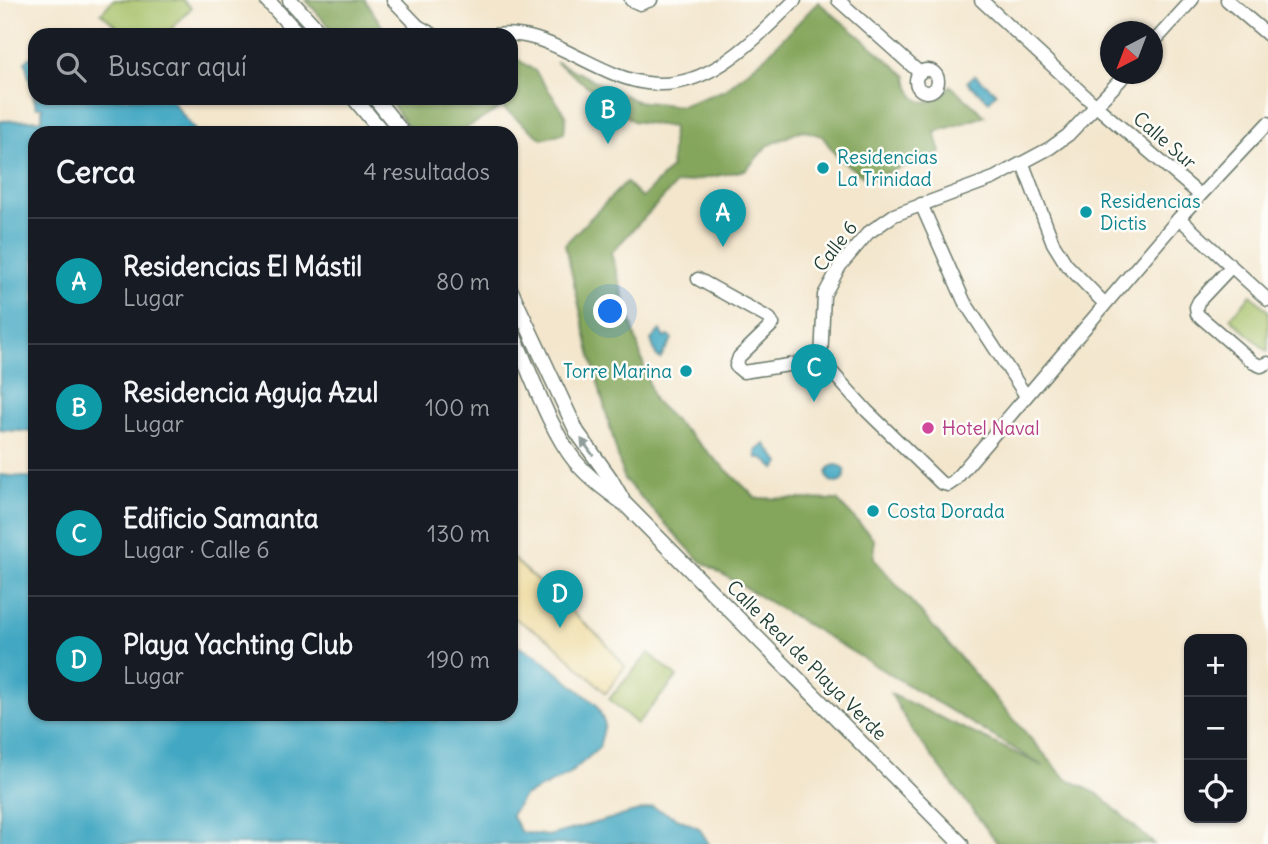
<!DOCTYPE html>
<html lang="es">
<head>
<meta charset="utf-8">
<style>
  :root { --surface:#171b24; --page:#242831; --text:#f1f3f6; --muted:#9ea1a6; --line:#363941; --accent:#ea580c }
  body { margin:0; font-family:Delius,sans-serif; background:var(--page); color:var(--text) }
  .controls { position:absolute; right:21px; bottom:21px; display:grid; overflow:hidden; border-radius:14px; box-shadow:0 2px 5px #0004 }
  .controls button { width:63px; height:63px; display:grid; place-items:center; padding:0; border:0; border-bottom:2px solid var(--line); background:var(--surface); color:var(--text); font:35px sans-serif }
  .compass { position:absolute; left:1100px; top:21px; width:63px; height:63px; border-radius:50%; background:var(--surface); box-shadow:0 2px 5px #0004; rotate:222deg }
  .you { position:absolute; left:611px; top:312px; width:24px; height:24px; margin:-18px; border:5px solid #fff; border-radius:50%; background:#1a73e8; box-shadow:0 0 0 10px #1a73e833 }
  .badge { display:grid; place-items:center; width:46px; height:46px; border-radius:50%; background:var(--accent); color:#fff; font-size:23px; font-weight:700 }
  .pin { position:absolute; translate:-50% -58px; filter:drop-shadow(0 2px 4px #0008) }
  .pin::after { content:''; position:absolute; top:37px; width:24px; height:21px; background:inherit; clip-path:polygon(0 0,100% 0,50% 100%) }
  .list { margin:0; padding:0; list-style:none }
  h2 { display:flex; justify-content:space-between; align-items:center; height:91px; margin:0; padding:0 28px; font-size:30px }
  h2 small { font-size:23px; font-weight:400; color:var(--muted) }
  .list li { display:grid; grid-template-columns:46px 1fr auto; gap:21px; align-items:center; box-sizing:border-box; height:126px; padding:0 28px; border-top:2px solid var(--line) }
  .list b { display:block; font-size:26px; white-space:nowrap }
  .list p { margin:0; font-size:23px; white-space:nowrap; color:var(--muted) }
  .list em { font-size:23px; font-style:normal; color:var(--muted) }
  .icon { flex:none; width:38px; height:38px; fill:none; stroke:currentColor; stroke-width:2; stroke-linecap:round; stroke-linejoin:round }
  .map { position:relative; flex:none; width:1268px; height:844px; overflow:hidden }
  .search { position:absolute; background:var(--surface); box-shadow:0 2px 5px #0004; left:28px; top:28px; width:490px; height:77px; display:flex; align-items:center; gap:18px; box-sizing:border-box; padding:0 24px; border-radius:21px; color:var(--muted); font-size:26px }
  .panel { position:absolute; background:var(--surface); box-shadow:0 2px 5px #0004; left:28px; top:126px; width:490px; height:595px; border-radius:21px }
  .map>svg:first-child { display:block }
</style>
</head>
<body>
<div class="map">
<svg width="1268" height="844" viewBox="0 0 1268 844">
  <rect width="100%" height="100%" fill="#fdfcf7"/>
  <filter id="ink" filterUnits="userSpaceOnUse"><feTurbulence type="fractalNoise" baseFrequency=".0143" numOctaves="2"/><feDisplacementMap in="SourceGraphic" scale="14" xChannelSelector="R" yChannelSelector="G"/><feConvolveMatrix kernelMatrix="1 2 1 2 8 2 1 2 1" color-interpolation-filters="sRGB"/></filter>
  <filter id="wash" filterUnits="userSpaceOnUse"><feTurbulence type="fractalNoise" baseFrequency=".00686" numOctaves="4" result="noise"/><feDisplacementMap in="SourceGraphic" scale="28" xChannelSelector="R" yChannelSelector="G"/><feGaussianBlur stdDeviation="1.57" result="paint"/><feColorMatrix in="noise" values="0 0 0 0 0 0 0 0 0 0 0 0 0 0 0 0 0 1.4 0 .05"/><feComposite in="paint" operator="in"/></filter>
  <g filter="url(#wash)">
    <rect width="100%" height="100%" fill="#f3e6cd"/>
    <g fill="#a5bf66" stroke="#627e4d" stroke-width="2">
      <polygon points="113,0 183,0 191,8 166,35 126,35 101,13"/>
      <polygon points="1251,295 1268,311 1268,352 1230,318"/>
      <polygon points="649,653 677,677 637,724 609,699"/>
    </g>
    <g fill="#84a65b" stroke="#527248" stroke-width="2">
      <polygon points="306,0 365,0 386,32 393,35 336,35"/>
      <path d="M818,2L907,76C911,108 932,109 951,86L985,116L935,132L941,153L868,180L838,158L822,136L802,130L767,146L746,170L676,184L611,253L654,401L756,498L837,500L874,539V559L1065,778L1098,794L1154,844H998L911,729L891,694L1043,766L699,560L624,479L589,349L565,244L626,182L642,198L671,168L673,127L633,121L556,62L636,101L681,106L725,90L766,56Z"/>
      <polygon points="511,55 535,71 566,115 564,133 542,139 502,107 458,133 412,133 388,98 511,98"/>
    </g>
    <polygon fill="#eeda9e" stroke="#868c69" stroke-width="2" points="511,557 604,641 625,666 606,693 550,640 511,616"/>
    <g fill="#42a7c2" stroke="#30727b" stroke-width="2">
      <polygon points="35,55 35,98 170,98 197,133 35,133 35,432 0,430 0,121 42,120 42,107 36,107 25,61"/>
      <polygon points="975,75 996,93 989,101 967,82"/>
      <polygon points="660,330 664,338 669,336 672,339 660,359 656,355 651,340"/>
      <polygon points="765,444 780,463 775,469 763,458 757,458 756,451"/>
      <circle cx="836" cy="474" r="9"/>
      <polygon points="0,475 35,478 35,714 423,714 435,721 444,714 511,714 511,643 536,655 597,705 605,724 599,748 568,775 524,796 511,815 521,832 548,836 653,807 699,828 709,844 0,844"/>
    </g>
  </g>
  <g filter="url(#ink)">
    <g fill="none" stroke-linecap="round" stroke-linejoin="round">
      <g stroke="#69786a" stroke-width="15">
        <g id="minor">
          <polyline points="393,0 418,26 434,35"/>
          <polyline points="631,0 640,4 651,0"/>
          <polyline points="838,0 920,73"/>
          <polyline points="981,0 1096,106 1200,195"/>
          <polyline points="1227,0 1268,35"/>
          <path d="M495,35C523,31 548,42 572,54C595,65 621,80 647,83C708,92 755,39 795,0"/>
          <polyline points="1152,44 1192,0"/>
          <circle cx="927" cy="81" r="11"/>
          <polyline points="1126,74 1068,135 1050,148 994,178 894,215 868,233 840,266 824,295 821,360 867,411 941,483 948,485 954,481 1179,218 1268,123"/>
          <polyline points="1023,164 1053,243 1066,264 1105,304"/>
          <polyline points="921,204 964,301 1026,396"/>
          <polyline points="1179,218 1268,300"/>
          <polyline points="1231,267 1199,301 1196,307 1197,314 1254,363 1261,366 1268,363"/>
          <polyline points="698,279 770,319 773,324 739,357 736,366 743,372 821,360"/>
        </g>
      </g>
      <g stroke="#69786a" stroke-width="17">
        <g id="tertiary">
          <polyline points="267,0 299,35"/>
          <polyline points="290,0 322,35"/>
          <polyline points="354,98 383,133"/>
          <polyline points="375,98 403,133"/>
          <polyline points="511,291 577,432 610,478 622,499"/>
          <path d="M511,330C529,368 549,429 575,461C589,478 607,491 625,504L961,844"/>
        </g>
      </g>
      <use href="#minor" stroke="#fff" stroke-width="12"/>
      <use href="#tertiary" stroke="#fff" stroke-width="14"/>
    </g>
    <defs><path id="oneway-solid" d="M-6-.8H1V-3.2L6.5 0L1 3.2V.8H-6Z" transform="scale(1.75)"/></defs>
    <use fill="#8f9e9a" href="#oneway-solid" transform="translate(587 447) rotate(-126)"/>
  </g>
  <g fill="#0f9aa8" stroke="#fdfcf7" stroke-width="2.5">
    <circle cx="823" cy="168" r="7"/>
    <circle cx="1086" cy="212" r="7"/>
    <circle cx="686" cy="371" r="7"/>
    <circle cx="873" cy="511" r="7"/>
  </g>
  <circle fill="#d1479c" stroke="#fdfcf7" stroke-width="2.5" cx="928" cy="428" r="7"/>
  <g text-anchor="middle" stroke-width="5" stroke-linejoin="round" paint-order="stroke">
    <g font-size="19" fill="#1f3d34" stroke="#fdfcf7">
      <text transform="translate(1165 140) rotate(41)" y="7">Calle Sur</text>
      <text transform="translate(835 246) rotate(-52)" y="7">Calle 6</text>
      <text transform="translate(807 660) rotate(45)" y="7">Calle Real de Playa Verde</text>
    </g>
    <g font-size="19" fill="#0d838f" stroke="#fdfcf7" text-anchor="start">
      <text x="837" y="164">Residencias<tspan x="837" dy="22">La Trinidad</tspan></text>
      <text x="1100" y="208">Residencias<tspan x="1100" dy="22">Dictis</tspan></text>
      <text x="672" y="378" text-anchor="end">Torre Marina</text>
      <text x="887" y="518">Costa Dorada</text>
    </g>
    <g font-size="19" fill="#b23c85" stroke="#fdfcf7" text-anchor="start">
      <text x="942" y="435">Hotel Naval</text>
    </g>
  </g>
</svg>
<div class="controls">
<button>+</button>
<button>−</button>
<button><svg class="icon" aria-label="locate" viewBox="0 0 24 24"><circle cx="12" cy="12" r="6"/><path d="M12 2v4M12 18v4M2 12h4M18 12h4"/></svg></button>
</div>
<svg class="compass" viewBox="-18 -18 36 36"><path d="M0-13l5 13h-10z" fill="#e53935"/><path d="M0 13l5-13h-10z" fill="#9ea1a6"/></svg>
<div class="you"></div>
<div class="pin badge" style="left:723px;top:247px;background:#0f9aa8">A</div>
<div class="pin badge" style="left:608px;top:144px;background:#0f9aa8">B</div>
<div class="pin badge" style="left:814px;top:402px;background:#0f9aa8">C</div>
<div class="pin badge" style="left:560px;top:628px;background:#0f9aa8">D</div>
<div class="search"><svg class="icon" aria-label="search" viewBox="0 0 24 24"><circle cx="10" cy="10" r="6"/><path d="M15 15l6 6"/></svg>Buscar aquí</div>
<section class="panel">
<h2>Cerca<small>4 resultados</small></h2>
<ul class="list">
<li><span class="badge" style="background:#0f9aa8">A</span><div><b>Residencias El Mástil</b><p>Lugar</p></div><em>80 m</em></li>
<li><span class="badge" style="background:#0f9aa8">B</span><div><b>Residencia Aguja Azul</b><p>Lugar</p></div><em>100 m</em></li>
<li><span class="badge" style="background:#0f9aa8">C</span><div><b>Edificio Samanta</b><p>Lugar · Calle 6</p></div><em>130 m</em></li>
<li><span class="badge" style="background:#0f9aa8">D</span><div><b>Playa Yachting Club</b><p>Lugar</p></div><em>190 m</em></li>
</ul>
</section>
</div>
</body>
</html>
